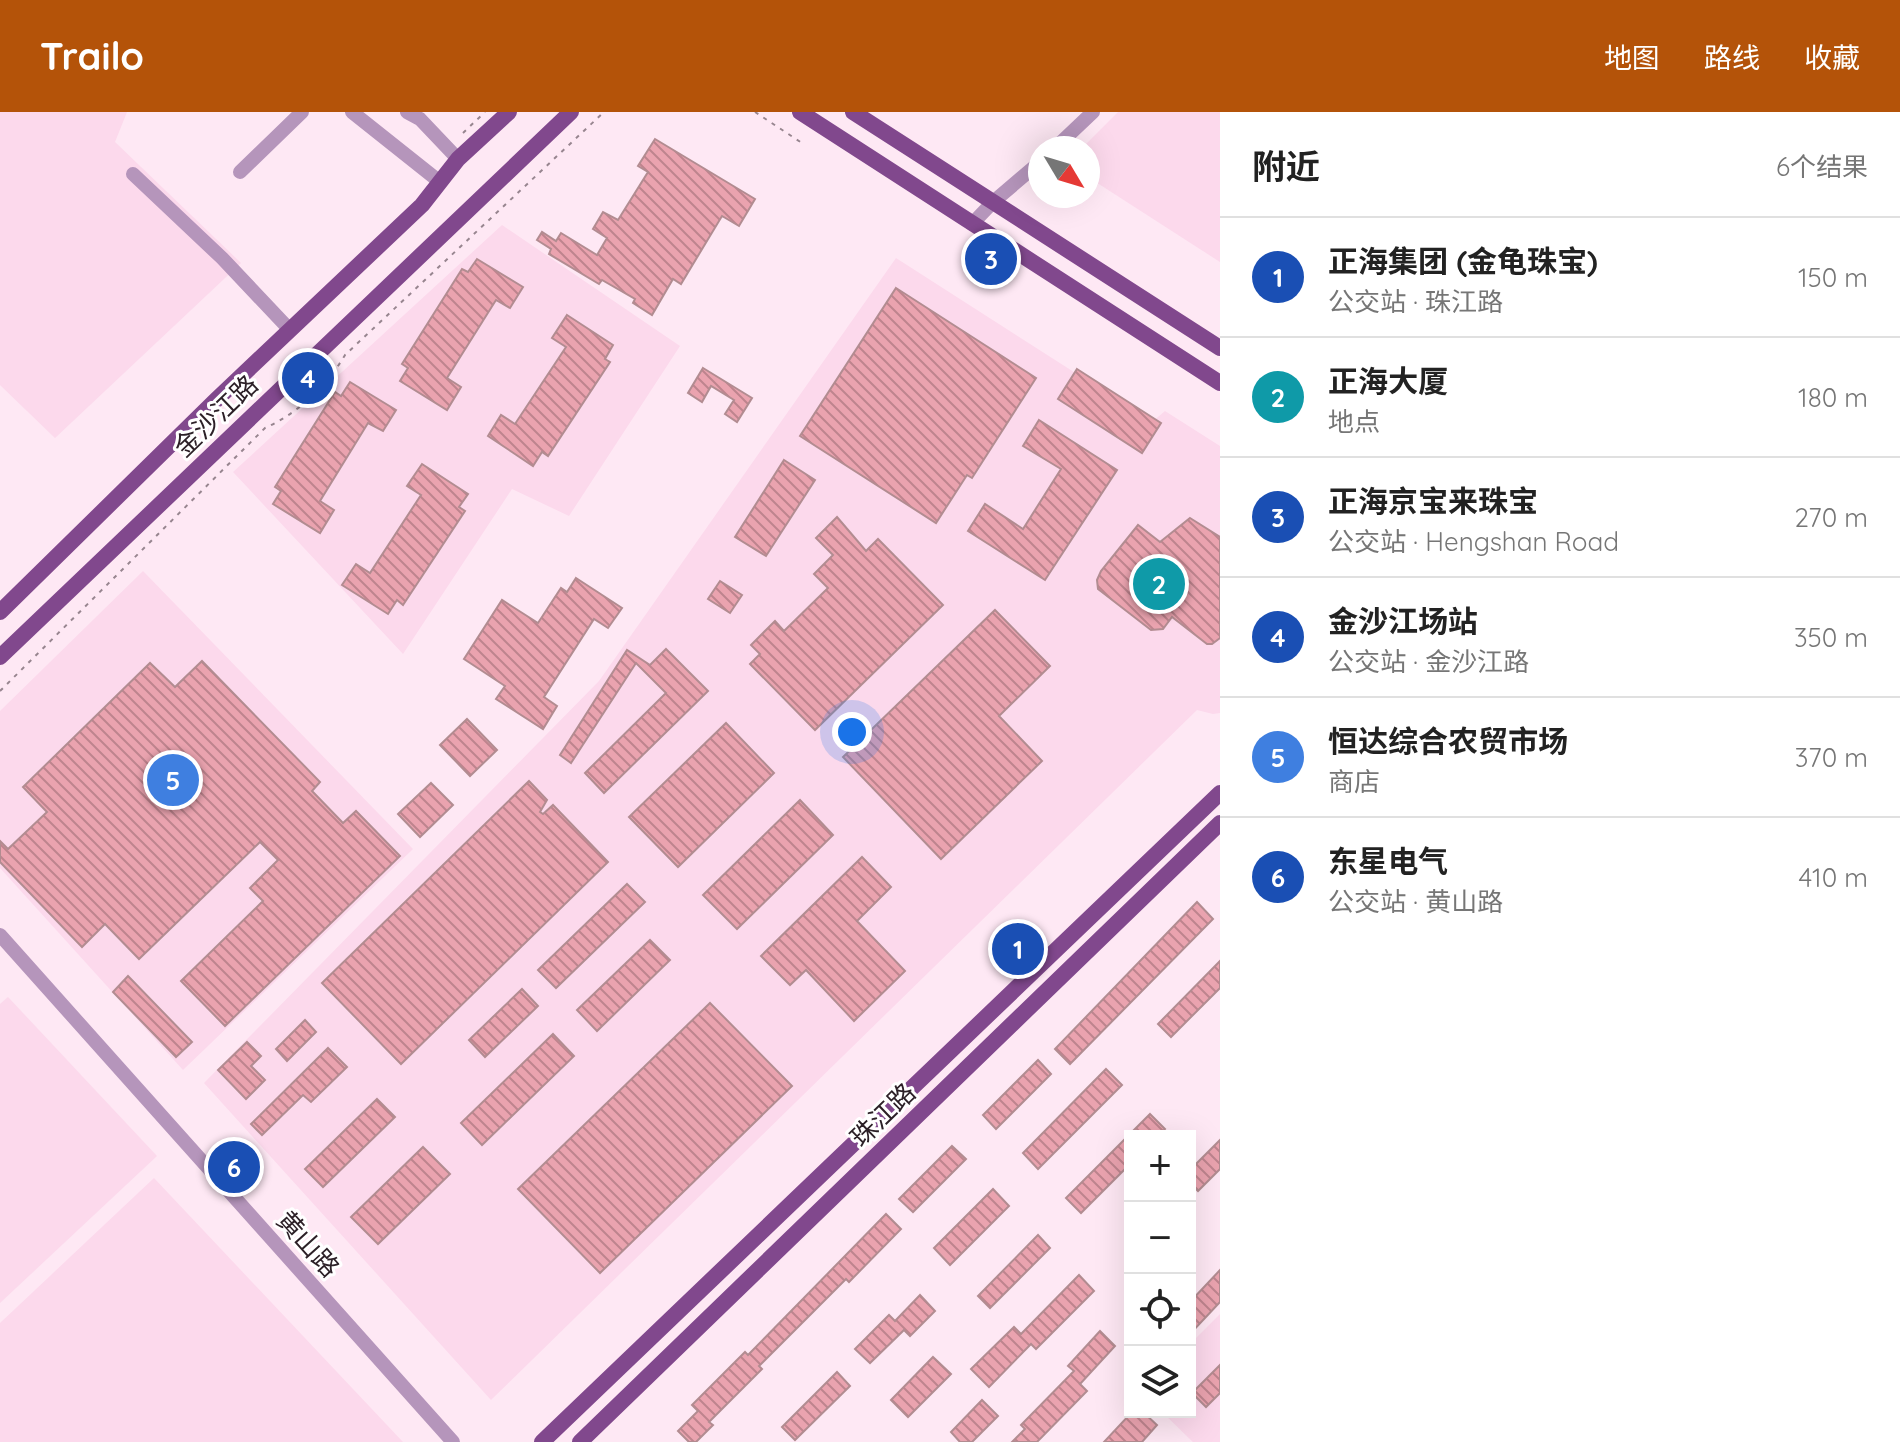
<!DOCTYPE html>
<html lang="zh">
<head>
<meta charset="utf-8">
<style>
  :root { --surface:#fff; --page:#f2f2f2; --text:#222; --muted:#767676; --line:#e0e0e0; --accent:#b45309 }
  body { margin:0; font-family:Quicksand,"Noto Sans SC",sans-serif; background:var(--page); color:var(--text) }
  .controls { position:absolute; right:24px; bottom:24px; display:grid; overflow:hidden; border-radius:0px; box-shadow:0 8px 32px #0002 }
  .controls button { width:72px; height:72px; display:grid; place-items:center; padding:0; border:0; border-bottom:2px solid var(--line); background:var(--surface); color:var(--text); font:40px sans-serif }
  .compass { position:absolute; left:1028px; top:24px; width:72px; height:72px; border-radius:50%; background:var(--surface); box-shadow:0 8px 32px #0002; rotate:128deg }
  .you { position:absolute; left:852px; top:620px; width:28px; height:28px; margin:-20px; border:6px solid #fff; border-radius:50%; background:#1a73e8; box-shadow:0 0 0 12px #1a73e833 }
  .badge { display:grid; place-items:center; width:52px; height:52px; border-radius:50%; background:var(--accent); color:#fff; font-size:26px; font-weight:700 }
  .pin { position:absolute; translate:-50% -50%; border:4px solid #fff; box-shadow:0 2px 8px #0006 }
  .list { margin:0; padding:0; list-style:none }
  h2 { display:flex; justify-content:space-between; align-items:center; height:104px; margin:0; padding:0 32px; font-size:34px }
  h2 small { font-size:26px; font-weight:400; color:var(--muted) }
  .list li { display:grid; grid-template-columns:52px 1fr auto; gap:24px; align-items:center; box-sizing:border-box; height:120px; padding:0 32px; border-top:2px solid var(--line) }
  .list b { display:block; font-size:30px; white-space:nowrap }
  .list p { margin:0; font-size:26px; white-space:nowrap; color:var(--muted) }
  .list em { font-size:26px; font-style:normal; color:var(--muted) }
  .icon { flex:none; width:44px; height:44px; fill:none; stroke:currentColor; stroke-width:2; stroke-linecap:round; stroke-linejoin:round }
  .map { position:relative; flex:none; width:1220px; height:1330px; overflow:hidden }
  header { display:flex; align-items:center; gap:48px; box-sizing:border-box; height:112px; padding:0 40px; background:var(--accent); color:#fff }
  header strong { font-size:38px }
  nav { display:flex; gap:44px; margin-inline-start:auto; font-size:28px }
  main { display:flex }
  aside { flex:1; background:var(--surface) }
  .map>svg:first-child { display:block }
</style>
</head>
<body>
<header>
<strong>Trailo</strong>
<nav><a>地图</a><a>路线</a><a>收藏</a></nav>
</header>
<main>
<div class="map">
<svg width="1220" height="1330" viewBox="0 0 1220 1330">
  <defs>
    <pattern id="building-back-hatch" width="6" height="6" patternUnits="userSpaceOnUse" patternTransform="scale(2)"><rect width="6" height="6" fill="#eaa3af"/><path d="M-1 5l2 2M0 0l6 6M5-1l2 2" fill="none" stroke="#be848e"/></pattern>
  </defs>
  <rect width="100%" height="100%" fill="#fee8f4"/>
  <g fill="#fcd9ec">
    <polygon points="0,0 127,0 115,30 241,151 55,326 0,273"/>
    <polygon points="1118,0 1220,0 1220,150 1088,65 1088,36 1082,36"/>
    <polygon points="502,113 680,234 569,404 512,377 403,542 233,360"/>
    <polygon points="896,146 1152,310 1165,299 1220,334 1220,601 1213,602 1197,598 491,1288 204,971 599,569"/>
    <polygon points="143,459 413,737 183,958 0,756 0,599"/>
    <polygon points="8,885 157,1044 0,1191 0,892"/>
    <polygon points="154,1066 403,1330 0,1330 0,1211"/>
    <polygon points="1220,1202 1220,1330 1193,1330 1162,1300 1190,1300 1190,1232"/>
  </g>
  <g fill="url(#building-back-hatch)" stroke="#b28c91" stroke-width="2">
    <polygon points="655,27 755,87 739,114 722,104 681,172 673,167 652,203 633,191 635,187 602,168 599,172 549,142 551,137 537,128 542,120 556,129 561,121 597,143 607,126 593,117 603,100 618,108 648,60 638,54"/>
    <polygon points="477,147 523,175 510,196 496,188 447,266 461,275 447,298 400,269 408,256 402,252 462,157 468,160"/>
    <polygon points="896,176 1036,266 972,366 967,363 936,411 800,324"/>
    <polygon points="567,203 613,233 605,247 610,250 548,344 542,340 533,354 488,324 501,303 515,312 566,235 552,226"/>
    <polygon points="703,256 752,286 737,310 725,302 734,288 711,274 702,290 688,281"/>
    <polygon points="1077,257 1161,311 1142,341 1058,287"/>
    <polygon points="350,270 396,298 383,319 368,311 320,389 334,398 320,421 273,392 281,379 275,375 335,280 341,284"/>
    <polygon points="1039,308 1117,358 1045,468 968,419 985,392 1023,417 1061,357 1023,334"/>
    <polygon points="784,348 815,368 766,444 735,425"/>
    <polygon points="422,352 468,382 459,395 465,399 403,493 397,488 388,502 342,473 356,452 370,461 421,383 407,374"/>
    <polygon points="837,405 866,439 878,427 943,493 815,618 750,552 760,542 751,533 775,509 784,519 828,476 814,462 833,443 816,426"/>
    <polygon points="1190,406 1220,425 1220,526 1212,532 1207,532 1172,505 1163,517 1151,518 1098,477 1097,468 1101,459 1138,413 1160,430"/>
    <polygon points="576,466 622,496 608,516 594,507 544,585 557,594 543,617 496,587 505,574 464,547 502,488 538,511 561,476 567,480"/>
    <polygon points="720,469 742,483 730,501 708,487"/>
    <polygon points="995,498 1050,554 999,604 1042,649 941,747 843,645"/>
    <polygon points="666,537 708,579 604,681 585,661 666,581 636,551 571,651 560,643 627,538 650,553"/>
    <polygon points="202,549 320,670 312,679 343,711 356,699 400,744 225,914 181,869 263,789 250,776 278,748 260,730 139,847 105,812 82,835 0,750 0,729 8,737 47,700 23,675 150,551 175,575"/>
    <polygon points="467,607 497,638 470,664 440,633"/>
    <polygon points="726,611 774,661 678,755 629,705"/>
    <polygon points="529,669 547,688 540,700 543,702 553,693 608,750 401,952 322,871"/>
    <polygon points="431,671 453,693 420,725 398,702"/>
    <polygon points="800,688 833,723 737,817 703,783"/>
    <polygon points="862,745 891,775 857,809 905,859 854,909 806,858 790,873 761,844"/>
    <polygon points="627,772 645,790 556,876 538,858"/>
    <polygon points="1197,790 1213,807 1070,952 1055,937"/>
    <polygon points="650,828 670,848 597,919 577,898"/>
    <polygon points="1220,849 1220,876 1171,925 1158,912"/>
    <polygon points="128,864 192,930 176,945 113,880"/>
    <polygon points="522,877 538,894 485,945 469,928"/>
    <polygon points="710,891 792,974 600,1161 518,1077"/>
    <polygon points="305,908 316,920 287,949 276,937"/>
    <polygon points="553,922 574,944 482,1033 461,1011"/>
    <polygon points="247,930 261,944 251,954 265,968 246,987 218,958"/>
    <polygon points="328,936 347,955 311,990 303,983 262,1023 251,1012"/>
    <polygon points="1038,948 1051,962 996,1017 983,1003"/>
    <polygon points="1106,957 1122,973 1038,1057 1023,1041"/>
    <polygon points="377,987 395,1005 323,1075 305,1057"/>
    <polygon points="1150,1002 1165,1017 1158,1024 1130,1024 1130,1052 1081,1101 1066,1086"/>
    <polygon points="1220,1028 1220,1057 1198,1079 1190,1071 1190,1058"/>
    <polygon points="952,1034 966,1047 913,1100 899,1087"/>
    <polygon points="423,1035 450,1062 378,1132 351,1105"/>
    <polygon points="993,1077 1009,1094 950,1153 934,1136"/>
    <polygon points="886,1102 901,1117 849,1170 846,1167 759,1254 762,1257 709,1310 713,1313 696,1330 689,1330 678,1319 698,1299 692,1293 745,1240 748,1243"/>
    <polygon points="1038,1123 1050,1136 990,1196 978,1184"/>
    <polygon points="1220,1158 1220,1190 1190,1222 1190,1190"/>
    <polygon points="1079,1163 1094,1179 1036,1237 1031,1232 989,1275 971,1257 1014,1215 1021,1222"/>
    <polygon points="920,1183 935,1199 910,1224 904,1218 870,1251 855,1237 889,1203 895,1209"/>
    <polygon points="1100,1219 1115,1234 1080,1272 1087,1279 1037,1330 1012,1330 1025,1317 1021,1313 1074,1259 1068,1254"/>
    <polygon points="933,1245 951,1262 908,1305 891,1288"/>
    <polygon points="1220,1253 1220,1281 1206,1295 1192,1281"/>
    <polygon points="837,1260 850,1274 795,1328 782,1315"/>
    <polygon points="982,1288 998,1304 972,1330 960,1330 951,1320"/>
    <polygon points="1132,1300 1143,1300 1157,1313 1142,1330 1104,1330"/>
  </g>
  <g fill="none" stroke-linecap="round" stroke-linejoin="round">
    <g stroke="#97858f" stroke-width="2" stroke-dasharray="4 6" stroke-linecap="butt">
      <polyline points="755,0 805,33"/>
      <polyline points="463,21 485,0"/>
      <path d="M0,579L265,316C298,301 326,275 345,243L604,0"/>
    </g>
    <g stroke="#b595bb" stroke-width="14">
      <polyline points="352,0 440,70"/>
      <polyline points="407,0 420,7 458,47"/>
      <polyline points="1055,36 1093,0"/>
      <polyline points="240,60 302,0"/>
      <polyline points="133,62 222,146 290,218"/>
      <polyline points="972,112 993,90 1040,50"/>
      <polyline points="0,823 453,1330"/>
    </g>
    <g stroke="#81488d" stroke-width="16">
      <polyline points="800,0 1220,271"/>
      <polyline points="853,0 1220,236"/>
      <polyline points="0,500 216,288 422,93 458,47 509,0"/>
      <polyline points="0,545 571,0"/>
      <polyline points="542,1330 1220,681"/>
      <polyline points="580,1330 1220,711"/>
    </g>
  </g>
  <g text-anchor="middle" stroke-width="6" stroke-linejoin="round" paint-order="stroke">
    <g font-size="26" fill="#2c2027" stroke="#fff">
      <text transform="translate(216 304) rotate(-44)" y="9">金沙江路</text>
      <text transform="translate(883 1003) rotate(-44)" y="9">珠江路</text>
      <text transform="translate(308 1132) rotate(48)" y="9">黄山路</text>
    </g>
  </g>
</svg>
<div class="controls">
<button>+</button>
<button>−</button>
<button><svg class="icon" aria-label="locate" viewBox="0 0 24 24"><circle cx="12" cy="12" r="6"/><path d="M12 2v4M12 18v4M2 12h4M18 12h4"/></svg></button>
<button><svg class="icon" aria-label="layers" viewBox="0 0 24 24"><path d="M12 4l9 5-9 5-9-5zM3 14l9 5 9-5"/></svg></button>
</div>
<svg class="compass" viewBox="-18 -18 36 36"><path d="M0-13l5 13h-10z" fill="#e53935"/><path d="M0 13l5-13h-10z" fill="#767676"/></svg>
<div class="you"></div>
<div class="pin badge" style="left:1018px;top:837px;background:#1a4fb4">1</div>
<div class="pin badge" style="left:1159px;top:472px;background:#0f9aa8">2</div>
<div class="pin badge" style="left:991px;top:147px;background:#1a4fb4">3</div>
<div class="pin badge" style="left:308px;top:266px;background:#1a4fb4">4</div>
<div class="pin badge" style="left:173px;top:668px;background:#3f7fe0">5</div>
<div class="pin badge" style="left:234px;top:1055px;background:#1a4fb4">6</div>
</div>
<aside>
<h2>附近<small>6个结果</small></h2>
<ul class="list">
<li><span class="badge" style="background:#1a4fb4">1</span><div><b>正海集团 (金龟珠宝)</b><p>公交站 · 珠江路</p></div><em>150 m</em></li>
<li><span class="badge" style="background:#0f9aa8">2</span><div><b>正海大厦</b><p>地点</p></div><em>180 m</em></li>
<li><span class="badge" style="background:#1a4fb4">3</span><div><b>正海京宝来珠宝</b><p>公交站 · Hengshan Road</p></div><em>270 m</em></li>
<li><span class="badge" style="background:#1a4fb4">4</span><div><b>金沙江场站</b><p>公交站 · 金沙江路</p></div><em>350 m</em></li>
<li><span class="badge" style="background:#3f7fe0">5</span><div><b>恒达综合农贸市场</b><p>商店</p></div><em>370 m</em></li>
<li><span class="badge" style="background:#1a4fb4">6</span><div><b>东星电气</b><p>公交站 · 黄山路</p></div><em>410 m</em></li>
</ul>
</aside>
</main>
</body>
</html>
